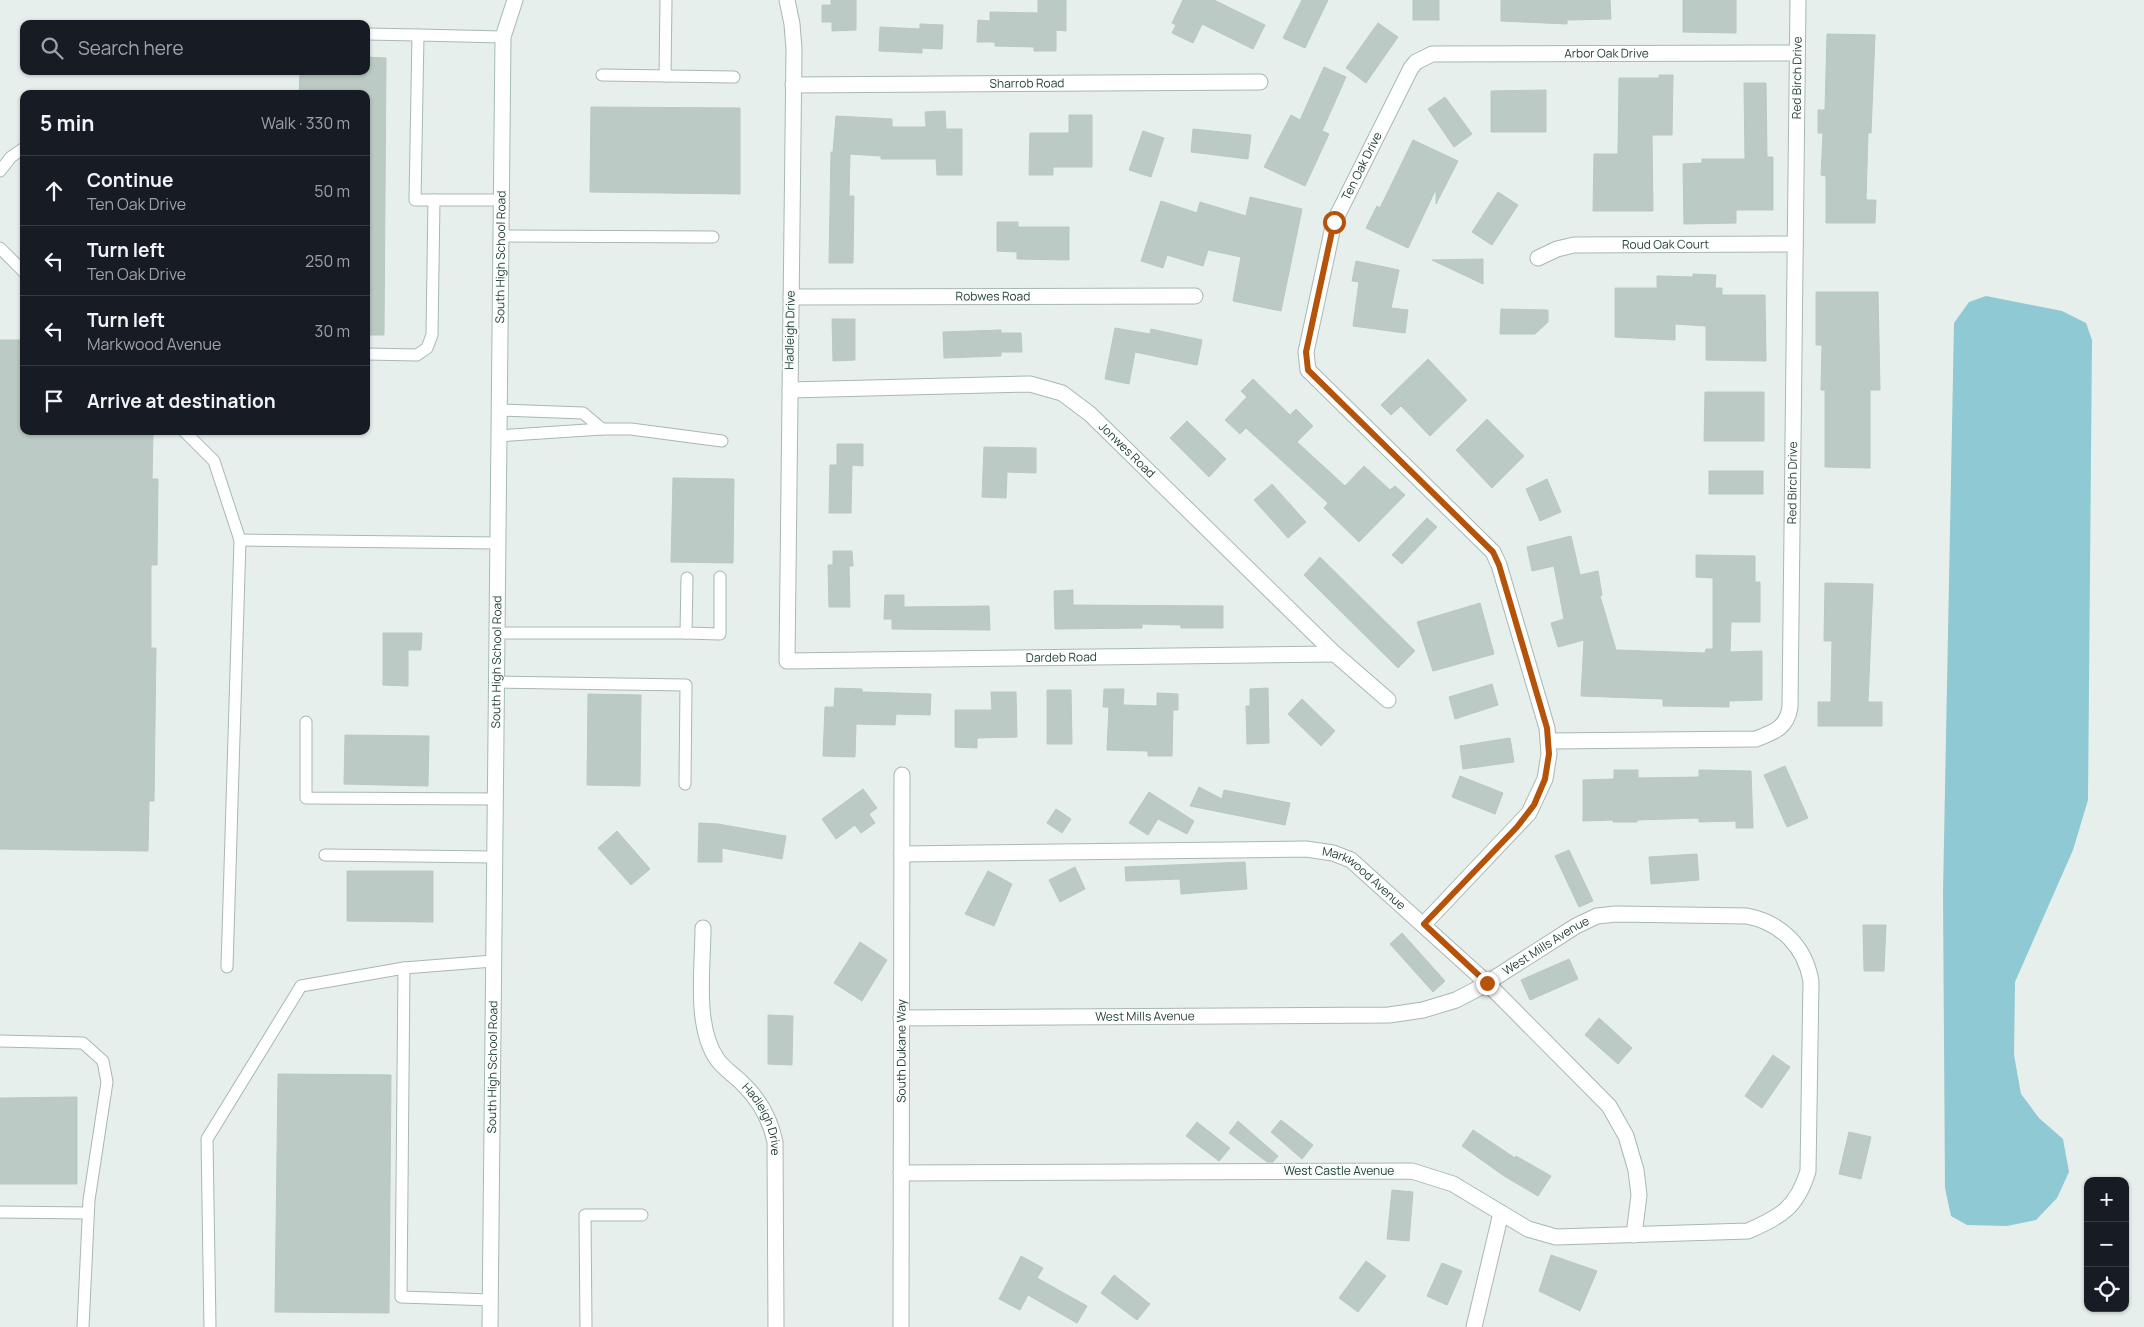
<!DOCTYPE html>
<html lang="en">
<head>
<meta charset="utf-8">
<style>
  :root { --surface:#171b24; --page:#20242c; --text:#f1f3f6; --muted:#9ea1a6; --line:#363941 }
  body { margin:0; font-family:Manrope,sans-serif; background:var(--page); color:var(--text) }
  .controls { position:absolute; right:15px; bottom:15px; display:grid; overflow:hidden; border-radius:10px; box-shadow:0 1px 4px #0004 }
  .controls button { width:45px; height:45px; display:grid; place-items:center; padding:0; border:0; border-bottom:1px solid var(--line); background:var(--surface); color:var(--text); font:25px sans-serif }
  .stop { position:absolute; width:15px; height:15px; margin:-11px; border:4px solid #b45309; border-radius:50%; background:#fff }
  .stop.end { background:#b45309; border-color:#fff; box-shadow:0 1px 5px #0008 }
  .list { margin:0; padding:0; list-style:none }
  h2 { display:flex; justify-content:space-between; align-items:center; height:65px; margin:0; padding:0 20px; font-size:21px }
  h2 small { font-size:16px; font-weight:400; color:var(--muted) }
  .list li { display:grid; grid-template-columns:32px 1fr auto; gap:15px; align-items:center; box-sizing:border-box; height:70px; padding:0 20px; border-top:1px solid var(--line) }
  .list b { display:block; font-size:19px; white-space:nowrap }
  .list p { margin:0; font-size:16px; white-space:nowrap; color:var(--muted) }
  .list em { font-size:16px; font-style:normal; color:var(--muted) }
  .icon { flex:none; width:28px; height:28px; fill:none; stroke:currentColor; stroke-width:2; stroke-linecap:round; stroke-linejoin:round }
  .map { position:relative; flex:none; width:2144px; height:1327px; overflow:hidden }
  .search { position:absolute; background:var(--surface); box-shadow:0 1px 4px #0004; left:20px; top:20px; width:350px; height:55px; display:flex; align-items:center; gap:12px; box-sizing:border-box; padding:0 18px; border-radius:10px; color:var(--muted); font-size:19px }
  .panel { position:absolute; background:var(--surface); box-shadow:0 1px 4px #0004; left:20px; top:90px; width:350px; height:345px; border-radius:10px }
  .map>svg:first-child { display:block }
</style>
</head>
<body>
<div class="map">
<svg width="2144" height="1327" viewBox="0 0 2144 1327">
  <rect width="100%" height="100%" fill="#e6efeb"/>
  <polygon fill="#8ec9d4" points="1986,296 2062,311 2086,323 2092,340 2088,800 2073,850 2015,982 2014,1055 2021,1094 2039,1118 2063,1139 2069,1172 2057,1198 2036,1220 2007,1226 1967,1225 1951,1216 1945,1188 1943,893 1954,323 1969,302"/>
  <g fill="#bbcac4" stroke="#b8c9c2">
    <polygon points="831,0 856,0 856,30 832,31 832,22 822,22 822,5 831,5"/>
    <polygon points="1038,0 1066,0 1066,31 1056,30 1056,51 1034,51 1034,47 995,46 995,42 977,42 978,20 990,21 990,12 1038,13"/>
    <polygon points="1183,0 1214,0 1265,25 1253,49 1202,24 1193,43 1172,33 1176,25 1172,23"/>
    <polygon points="1302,0 1328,0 1305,48 1283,38"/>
    <rect x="1413" y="0" width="26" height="20"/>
    <polygon points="1501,0 1610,0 1611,19 1567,20 1567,24 1501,21"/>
    <polygon points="1683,0 1736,0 1736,33 1683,32"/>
    <polygon points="1378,23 1398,37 1366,83 1346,68"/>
    <polygon points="920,24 943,25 942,49 922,48 922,53 879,51 880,27 920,29"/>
    <polygon points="1827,34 1875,35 1871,133 1868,133 1866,200 1876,200 1875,223 1826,223 1826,176 1821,175 1823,133 1818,133 1818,110 1825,110"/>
    <polygon points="366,57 386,58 384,335 366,335 366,94 299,94 300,71 366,71"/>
    <polygon points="1324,67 1346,77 1322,131 1329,134 1305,186 1264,167 1291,115 1300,120"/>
    <polygon points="1659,75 1673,75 1672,135 1652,135 1653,211 1593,211 1594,154 1618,154 1619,78 1659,78"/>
    <polygon points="1744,83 1766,83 1767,157 1773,157 1773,210 1736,210 1736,223 1684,224 1683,164 1702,163 1702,159 1745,159"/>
    <polygon points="1546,90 1546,132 1491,132 1491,91"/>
    <polygon points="1445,97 1472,134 1454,147 1428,109"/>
    <polygon points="591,107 740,108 740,194 590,192"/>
    <polygon points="945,111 946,129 962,129 962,175 937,175 936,159 881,159 881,156 850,154 849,196 854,196 853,263 829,263 831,152 833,152 836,116 892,119 892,127 926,127 925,112"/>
    <polygon points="1069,115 1092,115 1092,167 1053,167 1053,175 1029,175 1030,133 1069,133"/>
    <polygon points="1193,129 1251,135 1248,159 1191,152"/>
    <polygon points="1143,131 1164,138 1151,177 1129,170"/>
    <polygon points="1413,140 1458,161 1436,204 1436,189 1408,248 1366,228 1377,206 1380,208"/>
    <polygon points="1498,192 1518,205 1492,245 1472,232"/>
    <polygon points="1250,197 1302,209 1281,311 1233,301 1241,257 1208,250 1203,266 1167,255 1163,268 1141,261 1161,201 1197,213 1200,202 1246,216"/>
    <polygon points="997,222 1018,222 1018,227 1069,227 1069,260 1017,259 1017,252 997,251"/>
    <polygon points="1483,259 1483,284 1432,260"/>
    <polygon points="1356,261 1399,270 1391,308 1408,310 1405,333 1353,326 1359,282 1352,281"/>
    <polygon points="1693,274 1716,275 1715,288 1722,288 1722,295 1765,295 1766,361 1706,360 1706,326 1675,324 1675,340 1615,337 1615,288 1657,288 1657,276 1693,277"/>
    <polygon points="1816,292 1878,292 1880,390 1870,390 1870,468 1825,467 1825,390 1821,390 1822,345 1816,345"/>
    <polygon points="1501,309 1548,310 1548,322 1535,334 1500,334"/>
    <polygon points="832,319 855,319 855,360 833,361"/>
    <polygon points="1115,328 1150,334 1151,329 1202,340 1197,365 1135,352 1129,384 1105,379"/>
    <polygon points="1001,330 1001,333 1021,333 1022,352 1001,352 1001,356 944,358 943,332"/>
    <polygon points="0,340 24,340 24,431 153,431 152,479 158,479 157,565 151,565 151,648 156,648 154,801 149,801 148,851 0,849"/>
    <polygon points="1428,359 1467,400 1430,436 1401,406 1391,415 1381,405"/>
    <polygon points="1253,379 1290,415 1296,409 1313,426 1297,442 1345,486 1364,466 1390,490 1395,486 1405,495 1359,542 1324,508 1328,503 1246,428 1240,434 1225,420 1247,397 1241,391"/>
    <polygon points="1705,392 1764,392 1764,441 1704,441"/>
    <polygon points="1487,419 1524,456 1492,488 1456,450"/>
    <polygon points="1187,421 1226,459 1209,477 1170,438"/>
    <polygon points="837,444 863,444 863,466 852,465 851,513 829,513 830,465 837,465"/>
    <polygon points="984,447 1036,448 1036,473 1007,472 1006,498 982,497"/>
    <rect x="1709" y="471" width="54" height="23"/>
    <polygon points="673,478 734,479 733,563 671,562"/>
    <polygon points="1547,479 1561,512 1540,521 1526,489"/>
    <polygon points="1272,484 1306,522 1288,538 1254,500"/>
    <polygon points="1427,518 1437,527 1402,564 1392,555"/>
    <polygon points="1571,536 1580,575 1598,571 1602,595 1600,596 1616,650 1705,653 1706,649 1713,649 1713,578 1696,577 1696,555 1755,556 1755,582 1760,582 1760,622 1731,622 1730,652 1762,651 1762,700 1729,701 1729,707 1663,706 1663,699 1581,696 1584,640 1558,647 1551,623 1564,619 1554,566 1532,571 1527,547"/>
    <polygon points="833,551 852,551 853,566 849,566 850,607 829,607 828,565 833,565"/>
    <polygon points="1320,557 1415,651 1398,668 1304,575"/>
    <polygon points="1825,583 1873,584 1868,702 1882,702 1882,726 1818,726 1818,702 1831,702 1832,641 1824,641"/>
    <polygon points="1073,590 1073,605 1223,606 1223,628 1181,628 1181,625 1142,624 1142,628 1055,629 1054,591"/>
    <polygon points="885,595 904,595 904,607 989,606 990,630 892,629 892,619 884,619"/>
    <polygon points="1480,603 1494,654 1433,671 1417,622"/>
    <polygon points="383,633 422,633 421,650 408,650 408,686 383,685"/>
    <polygon points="1492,684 1498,705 1455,719 1449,697"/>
    <polygon points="835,688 862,689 862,692 931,694 930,715 896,714 895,725 856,724 855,757 823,756 825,707 834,707"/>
    <polygon points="1268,688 1269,743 1247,744 1246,706 1250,706 1250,689"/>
    <polygon points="1104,689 1124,689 1123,705 1157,706 1157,693 1178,694 1178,710 1173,710 1172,756 1148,756 1148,751 1107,750 1109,707 1103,707"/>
    <polygon points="1047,690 1071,690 1072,744 1047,744"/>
    <polygon points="991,692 1016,692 1017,737 977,738 977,748 955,747 955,710 992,710"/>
    <polygon points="588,694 641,695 640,786 587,785"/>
    <polygon points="1302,699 1335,731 1321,746 1288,714"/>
    <polygon points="345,735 429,736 428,786 344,784"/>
    <polygon points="1510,738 1514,762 1463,769 1460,746"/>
    <polygon points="1785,766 1808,818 1787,827 1764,775"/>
    <polygon points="1614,770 1638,770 1638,778 1699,777 1699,770 1751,771 1753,828 1736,828 1736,821 1699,822 1699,818 1637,820 1637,822 1613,822 1613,820 1583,821 1583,780 1614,779"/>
    <polygon points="1460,776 1503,793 1495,814 1452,797"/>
    <polygon points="1199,787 1222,799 1224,790 1290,803 1285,825 1190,806"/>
    <polygon points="863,789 877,808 869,814 875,823 861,833 855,825 836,839 822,819"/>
    <polygon points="1149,792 1194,821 1187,834 1158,819 1148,835 1129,823"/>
    <polygon points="1056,809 1071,819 1062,833 1047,823"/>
    <polygon points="699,823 718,824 786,836 782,859 722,848 722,862 698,862"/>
    <polygon points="617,831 650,869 631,885 598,848"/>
    <polygon points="1569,850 1593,901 1579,907 1555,856"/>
    <polygon points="1697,854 1699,880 1651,884 1649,857"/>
    <polygon points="1245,862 1247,889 1181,894 1180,879 1126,881 1125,867"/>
    <polygon points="1075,867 1085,889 1060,902 1049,880"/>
    <polygon points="347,871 433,871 433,922 347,921"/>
    <polygon points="988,871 1012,884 994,926 965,914"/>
    <polygon points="1863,925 1886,925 1884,971 1864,971"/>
    <polygon points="1402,933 1445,981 1433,992 1390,944"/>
    <polygon points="860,942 887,960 862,1001 834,983"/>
    <polygon points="1569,959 1578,979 1530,1000 1521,980"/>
    <polygon points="768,1015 793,1016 792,1065 768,1064"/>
    <polygon points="1599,1018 1632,1048 1618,1064 1585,1035"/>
    <polygon points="1773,1055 1790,1067 1762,1108 1745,1096"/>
    <polygon points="278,1074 391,1075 389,1313 275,1312"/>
    <polygon points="77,1097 77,1184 0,1184 0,1098"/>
    <polygon points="1281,1120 1313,1145 1302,1159 1271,1132"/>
    <polygon points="1238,1121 1278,1156 1273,1162 1267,1162 1229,1133"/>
    <polygon points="1197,1122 1230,1148 1219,1161 1186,1136"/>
    <polygon points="1473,1130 1515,1158 1516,1156 1551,1176 1538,1196 1504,1176 1462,1146"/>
    <polygon points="1849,1132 1871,1137 1861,1179 1839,1174"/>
    <polygon points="1392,1190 1413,1192 1409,1241 1387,1239"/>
    <polygon points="1551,1255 1597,1271 1580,1311 1539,1291"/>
    <polygon points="1021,1256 1043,1268 1037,1278 1087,1306 1077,1323 1028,1295 1020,1310 999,1299"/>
    <polygon points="1366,1261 1386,1276 1358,1312 1339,1298"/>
    <polygon points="1442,1263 1462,1271 1447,1305 1427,1296"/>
    <polygon points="1114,1275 1150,1304 1137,1320 1101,1293"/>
  </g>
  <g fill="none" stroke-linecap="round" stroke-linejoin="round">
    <g stroke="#a8b8b2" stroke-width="13">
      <g id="lane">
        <polyline points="366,34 418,35"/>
        <polyline points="602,75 734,77"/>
        <polyline points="665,76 666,0"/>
        <polyline points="0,171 11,157 24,148"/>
        <polyline points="502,200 415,200 418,35 503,37"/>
        <polyline points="501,236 713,237"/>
        <polyline points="0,248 24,272"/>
        <polyline points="366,354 417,355 427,348 432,335 434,200"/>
        <polyline points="499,410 583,413 602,429"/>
        <polyline points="184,431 214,461 240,540 227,967"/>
        <polyline points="498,436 602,429 631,429 722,441"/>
        <polyline points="240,540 497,543"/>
        <polyline points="496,633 686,633 687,578"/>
        <polyline points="686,633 720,634 720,577"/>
        <polyline points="496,682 686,685 685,784"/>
        <polyline points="306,722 306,798 495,799"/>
        <polyline points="325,855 494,857"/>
        <polyline points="0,1041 83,1043 103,1061 107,1082 89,1200 83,1327"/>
        <polyline points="0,1212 88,1213"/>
        <polyline points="491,1300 401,1297 404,968 493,961"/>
        <polyline points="210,1327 207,1139 301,986 404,968"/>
        <polyline points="586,1327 585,1215 642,1215"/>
      </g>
    </g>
    <g stroke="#a8b8b2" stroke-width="17">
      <g id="street">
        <path id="s1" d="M787,0L792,24L794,49L787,661L1335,654"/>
        <path id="s2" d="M793,85L1260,82"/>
        <path id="s3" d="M1538,258L1557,249L1574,245L1795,244"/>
        <path id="s4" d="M791,297L1195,296"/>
        <path id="s5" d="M790,390L1030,384L1062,393L1090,414L1335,654L1388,700"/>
        <path id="s6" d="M1549,741L1756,739C1774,732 1787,728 1790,707L1798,0"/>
        <path id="s7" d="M902,854L1306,849L1333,853L1351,860L1487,983L1609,1106L1626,1136L1636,1170L1639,1195L1634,1235"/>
        <path id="s8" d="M1424,924L1529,813L1545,779L1549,754L1547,728L1499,565L1493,552L1308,370L1306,352L1334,222L1411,68L1416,62L1432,54L1797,53"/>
        <path id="s9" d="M703,928C703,967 694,1026 717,1059C724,1069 734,1075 742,1083C760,1100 770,1118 775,1142L776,1327"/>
        <path id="s10" d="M901,1018L1389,1015L1423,1010L1456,1000L1479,988L1576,926L1597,916L1616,914L1747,916C1782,923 1805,947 1811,981L1808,1171C1797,1208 1780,1217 1748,1231L1556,1237L1528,1229L1453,1184L1412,1171L901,1173"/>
        <path id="s11" d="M901,1327L902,775"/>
        <polyline points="1474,1327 1501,1213"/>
      </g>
    </g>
    <g stroke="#a4bbb3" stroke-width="17">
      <g id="secondary">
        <path id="s12" d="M490,1327L503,37L515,0"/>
      </g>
    </g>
    <use href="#lane" stroke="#fff" stroke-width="11"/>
    <use href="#street" stroke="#fff" stroke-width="15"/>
    <use href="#secondary" stroke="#fff" stroke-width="15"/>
  </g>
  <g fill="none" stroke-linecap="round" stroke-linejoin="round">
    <polyline stroke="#b45309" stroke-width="6" points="1334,222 1306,352 1308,370 1493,552 1499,565 1547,728 1549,754 1545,779 1534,805 1517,827 1424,924 1487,983"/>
  </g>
  <g text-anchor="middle" stroke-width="4.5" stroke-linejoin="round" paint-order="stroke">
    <g font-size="12" fill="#24423a" stroke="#f7fbf9">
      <text dy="4" stroke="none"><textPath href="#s8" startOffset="1209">Arbor Oak Drive</textPath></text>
      <text dy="4" stroke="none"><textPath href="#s6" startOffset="886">Red Birch Drive</textPath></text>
      <text dy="4" stroke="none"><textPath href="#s2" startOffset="234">Sharrob Road</textPath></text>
      <text dy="4" stroke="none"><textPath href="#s8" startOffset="899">Ten Oak Drive</textPath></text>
      <text dy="4" stroke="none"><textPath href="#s3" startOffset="130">Roud Oak Court</textPath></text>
      <text dy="4" stroke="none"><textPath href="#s12" startOffset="1070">South High School Road</textPath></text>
      <text dy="4" stroke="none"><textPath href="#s4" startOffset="202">Robwes Road</textPath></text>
      <text transform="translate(790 330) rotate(-89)" y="4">Hadleigh Drive</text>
      <text dy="4" stroke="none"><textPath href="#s5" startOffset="360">Jonwes Road</textPath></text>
      <text dy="4" stroke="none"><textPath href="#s6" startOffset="481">Red Birch Drive</textPath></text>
      <text dy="4" stroke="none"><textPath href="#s1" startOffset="936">Dardeb Road</textPath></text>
      <text dy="4" stroke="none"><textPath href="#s12" startOffset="665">South High School Road</textPath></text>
      <text dy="4" stroke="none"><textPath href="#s7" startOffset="471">Markwood Avenue</textPath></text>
      <text dy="4" stroke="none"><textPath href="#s10" startOffset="662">West Mills Avenue</textPath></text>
      <text dy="4" stroke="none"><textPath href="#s10" startOffset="244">West Mills Avenue</textPath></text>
      <text dy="4" stroke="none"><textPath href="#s11" startOffset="276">South Dukane Way</textPath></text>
      <text dy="4" stroke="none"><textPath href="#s12" startOffset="260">South High School Road</textPath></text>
      <text dy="4" stroke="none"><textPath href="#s9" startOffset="211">Hadleigh Drive</textPath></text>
      <text x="1339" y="1175">West Castle Avenue</text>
    </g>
  </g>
</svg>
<div class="controls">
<button>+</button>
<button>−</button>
<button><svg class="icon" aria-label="locate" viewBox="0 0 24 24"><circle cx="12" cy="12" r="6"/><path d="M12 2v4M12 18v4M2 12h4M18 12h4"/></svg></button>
</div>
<div class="stop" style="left:1334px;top:222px"></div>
<div class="stop end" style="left:1487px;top:983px"></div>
<div class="search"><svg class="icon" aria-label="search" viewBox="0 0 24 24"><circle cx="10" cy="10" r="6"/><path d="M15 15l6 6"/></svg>Search here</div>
<section class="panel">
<h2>5 min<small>Walk · 330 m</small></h2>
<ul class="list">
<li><svg class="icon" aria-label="ahead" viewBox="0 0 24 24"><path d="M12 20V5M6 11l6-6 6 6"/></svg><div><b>Continue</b><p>Ten Oak Drive</p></div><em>50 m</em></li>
<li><svg class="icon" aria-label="left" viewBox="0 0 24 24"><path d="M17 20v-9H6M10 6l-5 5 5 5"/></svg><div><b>Turn left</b><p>Ten Oak Drive</p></div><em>250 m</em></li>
<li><svg class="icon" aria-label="left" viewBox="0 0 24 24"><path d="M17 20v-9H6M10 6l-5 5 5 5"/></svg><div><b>Turn left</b><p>Markwood Avenue</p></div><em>30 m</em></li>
<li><svg class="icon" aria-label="arrive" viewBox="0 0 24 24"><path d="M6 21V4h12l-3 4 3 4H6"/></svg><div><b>Arrive at destination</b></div></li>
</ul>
</section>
</div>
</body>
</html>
